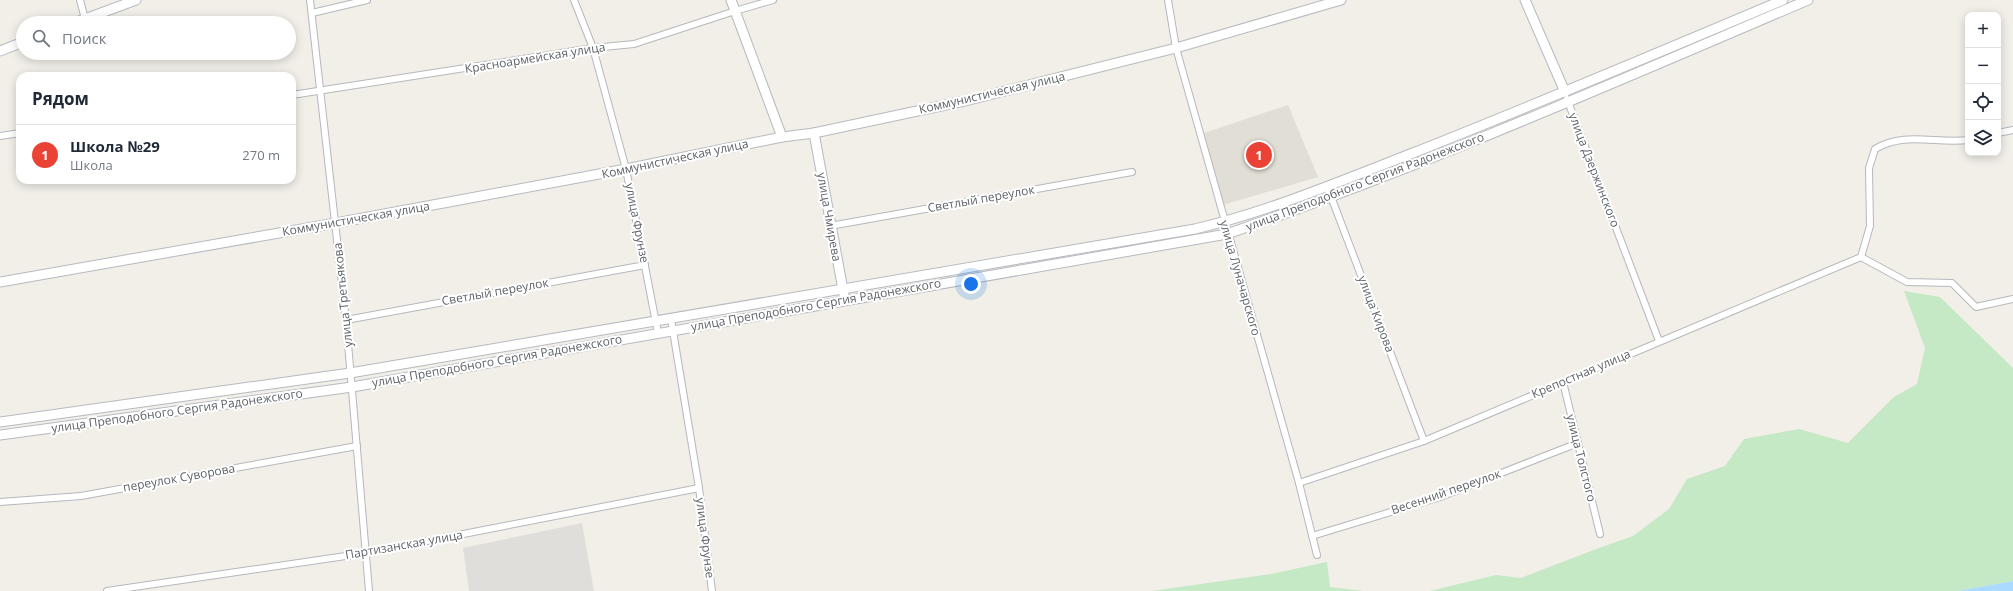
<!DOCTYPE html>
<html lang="ru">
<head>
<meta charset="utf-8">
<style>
  :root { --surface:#fff; --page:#f2f2f3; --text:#1f2937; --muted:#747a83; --line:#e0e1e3; --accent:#ea4335 }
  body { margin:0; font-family:"Open Sans",sans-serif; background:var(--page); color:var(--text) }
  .controls { position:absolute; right:12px; top:12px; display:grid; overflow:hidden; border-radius:8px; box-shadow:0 2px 10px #0003 }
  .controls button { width:36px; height:36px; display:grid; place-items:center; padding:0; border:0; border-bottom:1px solid var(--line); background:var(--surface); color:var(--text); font:20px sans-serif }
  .you { position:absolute; left:971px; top:284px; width:14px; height:14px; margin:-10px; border:3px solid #fff; border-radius:50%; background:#1a73e8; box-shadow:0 0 0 6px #1a73e833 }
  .badge { display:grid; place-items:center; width:26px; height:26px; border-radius:50%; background:var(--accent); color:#fff; font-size:13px; font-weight:700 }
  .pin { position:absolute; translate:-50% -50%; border:2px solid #fff; box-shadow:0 1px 4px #0006 }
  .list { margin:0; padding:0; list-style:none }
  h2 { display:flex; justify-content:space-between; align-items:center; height:52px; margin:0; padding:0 16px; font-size:17px }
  h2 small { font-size:13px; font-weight:400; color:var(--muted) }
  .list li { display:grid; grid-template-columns:26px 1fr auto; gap:12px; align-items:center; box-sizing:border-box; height:60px; padding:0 16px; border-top:1px solid var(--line) }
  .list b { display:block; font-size:15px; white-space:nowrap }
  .list p { margin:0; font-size:13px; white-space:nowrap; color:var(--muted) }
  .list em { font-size:13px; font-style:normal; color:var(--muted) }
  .icon { flex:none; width:22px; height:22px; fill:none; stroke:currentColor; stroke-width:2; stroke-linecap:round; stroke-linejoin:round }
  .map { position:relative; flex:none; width:2013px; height:591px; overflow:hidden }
  .search { position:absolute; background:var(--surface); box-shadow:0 2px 10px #0003; left:16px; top:16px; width:280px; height:44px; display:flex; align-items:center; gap:10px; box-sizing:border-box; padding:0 14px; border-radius:22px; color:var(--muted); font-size:15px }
  .panel { position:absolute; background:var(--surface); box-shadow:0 2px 10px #0003; left:16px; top:72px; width:280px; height:112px; border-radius:12px }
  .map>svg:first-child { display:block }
</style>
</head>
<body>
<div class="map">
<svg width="2013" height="591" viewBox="0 0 2013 591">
  <rect width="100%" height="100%" fill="#f1efe8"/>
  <polygon fill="#e0deda" points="582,523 594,591 469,591 463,548"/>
  <polygon fill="#e1ded6" points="1288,105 1318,177 1223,205 1204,133"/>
  <g fill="#c5e8c5">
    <polygon points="1904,291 1940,297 2013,368 2013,581 1958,591 1430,591 1496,575 1521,578 1599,548 1633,536 1669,509 1687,479 1725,466 1744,439 1799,429 1848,443 1894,397 1917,384 1925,348"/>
    <polygon points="1327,562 1330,587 1364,591 1152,591 1271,574"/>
  </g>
  <polygon fill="#aadaff" points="2013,581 2013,591 1958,591"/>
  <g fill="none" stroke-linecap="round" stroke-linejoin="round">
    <g stroke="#b5b8bc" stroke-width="8">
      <g id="street">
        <polyline points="80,0 85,19"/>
        <polyline points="310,0 346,320 369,591"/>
        <polyline points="574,0 593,48 626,169 658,333"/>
        <polyline points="1168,0 1176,48 1299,483 1317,555"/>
        <polyline points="312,13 367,0"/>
        <polyline points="292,95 593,48 634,44 735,11 773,0"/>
        <polyline points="1567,99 1659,341"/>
        <polyline points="1998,133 2013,130"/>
        <polyline points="0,136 20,133"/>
        <polyline points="1327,186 1424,441"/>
        <polyline points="830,226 1132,172"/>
        <path d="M1861,257L1870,226L1869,168L1875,149C1904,131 1936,144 1968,140"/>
        <polyline points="1861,257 1907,282 1952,283 1976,307 2013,299"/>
        <polyline points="671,319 699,488 712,591"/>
        <polyline points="346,320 645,265"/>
        <polyline points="1563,382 1600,534"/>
        <polyline points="1299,483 1424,441 1861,257"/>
        <polyline points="0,502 81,496 357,446"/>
        <polyline points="1312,536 1440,497 1578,443"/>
        <polyline points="107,591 366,553 699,488"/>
      </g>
    </g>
    <g stroke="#b6babf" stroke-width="11">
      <g id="secondary">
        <polyline points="731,0 782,137"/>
        <polyline points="1525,0 1565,92"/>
        <polyline points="74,23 136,0"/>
        <polyline points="0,51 23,42"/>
        <polyline points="814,133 844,295"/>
        <polyline points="0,282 336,223 626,169 782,137 814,133 969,100 1176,48 1341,0"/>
        <path d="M0,422L350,373L1195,229C1270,211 1341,181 1413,153C1537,104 1660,52 1783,0"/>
        <path d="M0,435L352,387L1227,234C1424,166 1616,82 1808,0"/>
      </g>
    </g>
    <use href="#street" stroke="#fff" stroke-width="6"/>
    <use href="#secondary" stroke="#fff" stroke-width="9"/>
  </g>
  <g text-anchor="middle" stroke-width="4" stroke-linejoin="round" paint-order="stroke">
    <g font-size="12" fill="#5f6368" stroke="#fff">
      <text transform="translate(535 58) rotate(-9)" y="4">Красноармейская улица</text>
      <text transform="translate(992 93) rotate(-13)" y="4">Коммунистическая улица</text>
      <text transform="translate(675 159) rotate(-12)" y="4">Коммунистическая улица</text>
      <text transform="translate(1594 170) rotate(69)" y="4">улица Дзержинского</text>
      <text transform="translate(1365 182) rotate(-21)" y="4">улица Преподобного Сергия Радонежского</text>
      <text transform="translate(981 199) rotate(-10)" y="4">Светлый переулок</text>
      <text transform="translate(829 217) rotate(80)" y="4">улица Чмирева</text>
      <text transform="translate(356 219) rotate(-10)" y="4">Коммунистическая улица</text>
      <text transform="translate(637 223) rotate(79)" y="4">улица Фрунзе</text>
      <text transform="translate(1240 278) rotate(74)" y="4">улица Луначарского</text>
      <text transform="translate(495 292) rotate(-10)" y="4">Светлый переулок</text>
      <text transform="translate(343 295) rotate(-96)" y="4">улица Третьякова</text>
      <text transform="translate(816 305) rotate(-10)" y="4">улица Преподобного Сергия Радонежского</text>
      <text transform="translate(1376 314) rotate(69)" y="4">улица Кирова</text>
      <text transform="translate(497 361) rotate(-10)" y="4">улица Преподобного Сергия Радонежского</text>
      <text transform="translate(1581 374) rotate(-23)" y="4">Крепостная улица</text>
      <text transform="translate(177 411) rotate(-8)" y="4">улица Преподобного Сергия Радонежского</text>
      <text transform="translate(1581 458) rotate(76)" y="4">улица Толстого</text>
      <text transform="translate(179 478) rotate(-10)" y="4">переулок Суворова</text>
      <text transform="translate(1446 492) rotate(-19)" y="4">Весенний переулок</text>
      <text transform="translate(705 538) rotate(83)" y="4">улица Фрунзе</text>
      <text transform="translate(404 545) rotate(-10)" y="4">Партизанская улица</text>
    </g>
  </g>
</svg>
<div class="controls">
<button>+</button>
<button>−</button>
<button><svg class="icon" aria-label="locate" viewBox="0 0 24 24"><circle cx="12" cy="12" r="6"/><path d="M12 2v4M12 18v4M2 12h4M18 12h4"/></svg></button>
<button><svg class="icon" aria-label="layers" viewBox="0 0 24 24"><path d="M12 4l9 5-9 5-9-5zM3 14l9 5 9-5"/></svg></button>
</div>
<div class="you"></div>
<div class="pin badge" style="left:1259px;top:155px">1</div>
<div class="search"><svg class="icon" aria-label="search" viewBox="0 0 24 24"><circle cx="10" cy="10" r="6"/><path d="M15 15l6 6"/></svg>Поиск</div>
<section class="panel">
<h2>Рядом<small></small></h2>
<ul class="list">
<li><span class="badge">1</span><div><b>Школа №29</b><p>Школа</p></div><em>270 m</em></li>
</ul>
</section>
</div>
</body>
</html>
